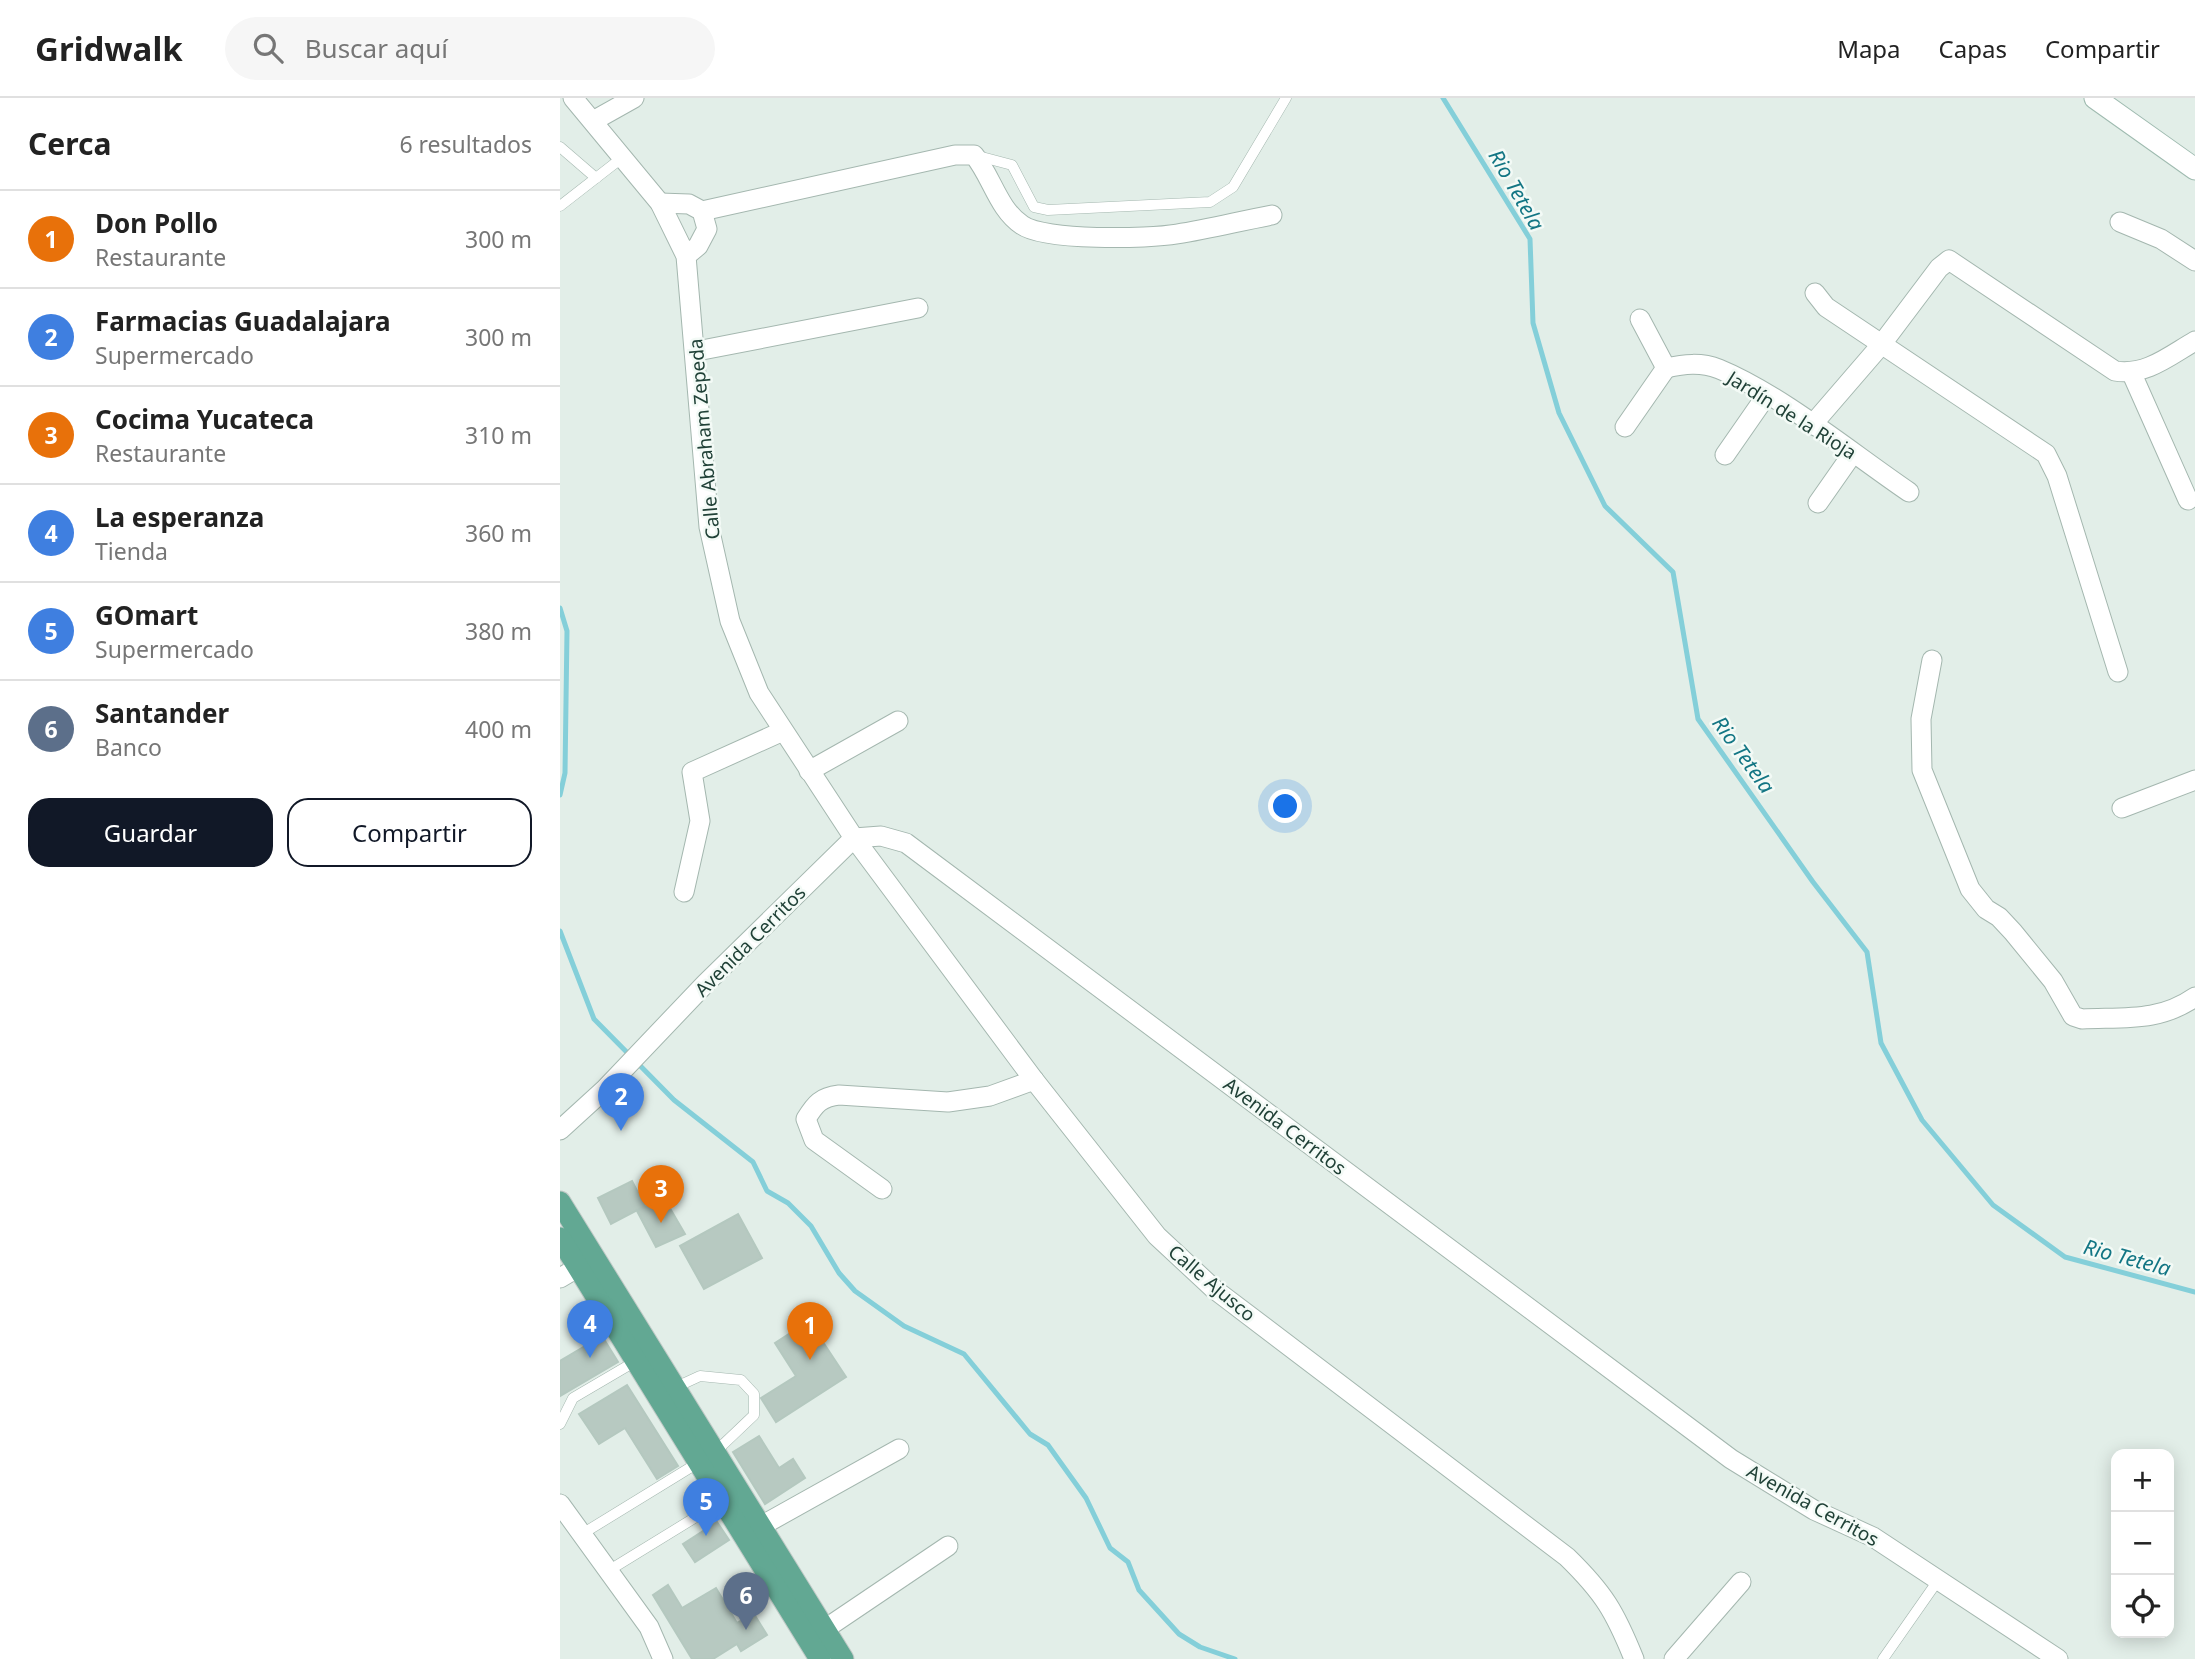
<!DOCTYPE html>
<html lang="es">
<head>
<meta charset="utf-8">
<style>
  :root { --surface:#fff; --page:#f6f6f6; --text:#222; --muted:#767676; --line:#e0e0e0; --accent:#111827 }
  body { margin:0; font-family:"Noto Sans",sans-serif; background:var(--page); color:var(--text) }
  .controls { position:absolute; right:21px; bottom:21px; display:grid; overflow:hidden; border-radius:14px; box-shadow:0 4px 18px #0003 }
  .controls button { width:63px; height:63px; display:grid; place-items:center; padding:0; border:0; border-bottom:2px solid var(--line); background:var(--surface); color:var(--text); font:35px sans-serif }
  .you { position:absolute; left:726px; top:709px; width:24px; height:24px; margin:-18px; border:5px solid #fff; border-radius:50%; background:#1a73e8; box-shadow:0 0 0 10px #1a73e833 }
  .badge { display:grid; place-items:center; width:46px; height:46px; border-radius:50%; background:var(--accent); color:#fff; font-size:23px; font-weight:700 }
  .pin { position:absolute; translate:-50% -58px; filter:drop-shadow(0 2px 4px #0008) }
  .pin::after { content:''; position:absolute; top:37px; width:24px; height:21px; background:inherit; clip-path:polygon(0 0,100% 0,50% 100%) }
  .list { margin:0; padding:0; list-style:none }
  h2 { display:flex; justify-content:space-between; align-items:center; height:91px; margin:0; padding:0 28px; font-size:30px }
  h2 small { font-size:23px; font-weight:400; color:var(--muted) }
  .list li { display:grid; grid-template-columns:46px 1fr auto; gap:21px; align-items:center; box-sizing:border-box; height:98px; padding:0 28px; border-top:2px solid var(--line) }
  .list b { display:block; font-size:26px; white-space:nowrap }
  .list p { margin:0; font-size:23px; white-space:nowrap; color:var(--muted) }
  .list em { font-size:23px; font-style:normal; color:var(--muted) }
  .actions { display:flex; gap:14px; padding:21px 28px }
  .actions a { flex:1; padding:16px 0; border:2px solid var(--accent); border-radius:21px; text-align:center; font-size:24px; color:var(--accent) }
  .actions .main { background:var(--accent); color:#fff }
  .icon { flex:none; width:38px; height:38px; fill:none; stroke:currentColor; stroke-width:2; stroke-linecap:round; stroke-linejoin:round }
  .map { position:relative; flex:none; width:1635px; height:1561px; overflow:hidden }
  header { display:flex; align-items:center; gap:42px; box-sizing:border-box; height:98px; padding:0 35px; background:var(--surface); border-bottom:2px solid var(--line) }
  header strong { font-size:33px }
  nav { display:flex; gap:38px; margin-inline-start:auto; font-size:24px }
  .search { width:490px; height:63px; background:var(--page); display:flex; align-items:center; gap:18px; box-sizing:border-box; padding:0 24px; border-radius:38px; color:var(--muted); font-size:26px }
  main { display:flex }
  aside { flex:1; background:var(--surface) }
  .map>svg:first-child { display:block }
</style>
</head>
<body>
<header>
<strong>Gridwalk</strong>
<div class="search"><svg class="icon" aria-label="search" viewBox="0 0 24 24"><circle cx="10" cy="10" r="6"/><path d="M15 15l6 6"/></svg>Buscar aquí</div>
<nav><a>Mapa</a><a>Capas</a><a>Compartir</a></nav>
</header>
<main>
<aside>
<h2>Cerca<small>6 resultados</small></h2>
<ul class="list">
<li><span class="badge" style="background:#e8710a">1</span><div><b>Don Pollo</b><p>Restaurante</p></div><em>300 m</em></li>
<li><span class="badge" style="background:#3f7fe0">2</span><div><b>Farmacias Guadalajara</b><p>Supermercado</p></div><em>300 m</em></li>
<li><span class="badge" style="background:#e8710a">3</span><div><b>Cocima Yucateca</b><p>Restaurante</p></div><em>310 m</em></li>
<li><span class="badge" style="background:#3f7fe0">4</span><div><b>La esperanza</b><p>Tienda</p></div><em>360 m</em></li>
<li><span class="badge" style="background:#3f7fe0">5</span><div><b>GOmart</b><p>Supermercado</p></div><em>380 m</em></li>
<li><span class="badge" style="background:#5c6f8a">6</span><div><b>Santander</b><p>Banco</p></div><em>400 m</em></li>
</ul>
<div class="actions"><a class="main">Guardar</a><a>Compartir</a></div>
</aside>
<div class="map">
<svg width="1635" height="1561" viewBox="0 0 1635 1561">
  <rect width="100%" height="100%" fill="#e2eee8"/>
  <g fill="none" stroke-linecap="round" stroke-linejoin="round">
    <g stroke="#84cfd9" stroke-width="5">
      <polyline points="883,0 970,141 973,225 999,315 1045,408 1113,474 1138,621 1253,784 1307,854 1321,945 1362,1022 1433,1107 1505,1159 1635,1194"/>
      <polyline points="0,510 7,533 5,675 0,697"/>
      <polyline points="0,833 34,921 114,1002 193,1064 207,1093 228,1105 251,1128 279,1175 295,1193 344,1228 404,1256 470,1336 488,1347 526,1400 550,1450 568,1464 579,1492 619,1536 640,1549 675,1561"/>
    </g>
  </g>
  <g fill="#b7c9c1" stroke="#b4c8bf" stroke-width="2">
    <polygon points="72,1083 85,1108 51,1126 38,1100"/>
    <polygon points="104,1100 125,1136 96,1149 77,1113"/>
    <polygon points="178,1116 202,1160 144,1191 120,1148"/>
    <polygon points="249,1223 286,1279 216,1324 201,1300 236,1278 215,1245"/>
    <polygon points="42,1238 58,1264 0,1298 0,1263"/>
    <polygon points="67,1287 118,1368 97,1381 65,1330 39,1346 19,1316"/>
    <polygon points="199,1338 219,1370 233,1361 245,1380 205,1406 173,1354"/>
    <polygon points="157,1424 169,1442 135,1464 123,1446"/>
    <polygon points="108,1487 122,1510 156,1490 177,1525 194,1516 207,1537 181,1553 177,1546 153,1561 132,1561 93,1497"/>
  </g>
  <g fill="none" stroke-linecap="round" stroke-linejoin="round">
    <g stroke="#a4b7af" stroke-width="11">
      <g id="lane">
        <polyline points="0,49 36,80"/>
        <polyline points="418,58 452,67 474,109 488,112 650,104 673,89 726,0"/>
        <polyline points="0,108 63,59"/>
        <polyline points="114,1290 140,1278 181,1282 194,1296 194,1317 154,1355"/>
        <polyline points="0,1326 13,1300 76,1263"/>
        <polyline points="22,1436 141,1363"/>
        <polyline points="48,1473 162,1403"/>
        <polyline points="1323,1561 1379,1481"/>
      </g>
    </g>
    <g stroke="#a4b7af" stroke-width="21">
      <g id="street">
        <path d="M13,0L100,105L126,158L149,429L170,523L199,595L294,740L474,982L597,1138L654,1191L1007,1459C1044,1495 1055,1514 1074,1561"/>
        <polyline points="33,23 74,0"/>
        <polyline points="100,105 129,106 142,113 147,131 138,148 126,158"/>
        <path d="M142,113L395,57H414C432,79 438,111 462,127C484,143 588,141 617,136C649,131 680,123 712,117"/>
        <polyline points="1560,124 1601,141 1635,163"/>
        <polyline points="1255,195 1266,209 1486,356 1497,378 1558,574"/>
        <polyline points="1080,221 1106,270"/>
        <polyline points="137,253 358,210"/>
        <path d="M1106,270C1124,266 1141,264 1159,271C1220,296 1293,356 1349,394"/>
        <polyline points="1572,276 1628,402"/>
        <path d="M1252,327L1321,247L1379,170L1389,162L1555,273C1586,278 1609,258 1635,243"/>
        <polyline points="1065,329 1106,270"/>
        <polyline points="1165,357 1206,298"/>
        <polyline points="1258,405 1293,355"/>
        <path d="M1372,562L1361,621L1362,672L1410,791L1426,811L1439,819L1453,834L1493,883L1513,918L1522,921C1565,919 1599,924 1635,899"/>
        <polyline points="249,673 338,623"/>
        <polyline points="1562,710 1635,682"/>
        <polyline points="124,794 140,723 132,674 223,633"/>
        <polyline points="0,1032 45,991 145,886 294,740 321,738 346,745 1171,1361 1254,1412 1313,1439 1498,1561"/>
        <path d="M322,1091L254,1042L246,1021C255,1006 261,999 279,997L388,1004L430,998L474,982"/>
        <polyline points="0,1180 32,1161"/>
        <polyline points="0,1406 89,1529 103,1561"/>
        <polyline points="201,1428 339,1351"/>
        <polyline points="265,1531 388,1448"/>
        <polyline points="1114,1561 1181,1484"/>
      </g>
    </g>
    <g stroke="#9fbbb0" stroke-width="23">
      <polyline id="secondary" points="1535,0 1635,71"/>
    </g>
    <g stroke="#c1cac7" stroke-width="23">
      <g id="primary">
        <polyline points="0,1104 283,1561"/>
        <polyline points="0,1140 260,1561"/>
      </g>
    </g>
    <use href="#lane" stroke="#fff" stroke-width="10"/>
    <use href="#street" stroke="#fff" stroke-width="19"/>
    <use href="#secondary" stroke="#fff" stroke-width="21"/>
    <use href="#primary" stroke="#62a893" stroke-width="21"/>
  </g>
  <g text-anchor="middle" stroke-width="5" stroke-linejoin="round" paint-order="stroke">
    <g font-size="19" fill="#204137" stroke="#f3faf6">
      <text transform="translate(1232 317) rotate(32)" y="7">Jardín de la Rioja</text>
      <text transform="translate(144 341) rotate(-95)" y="7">Calle Abraham Zepeda</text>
      <text transform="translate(190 843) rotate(-45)" y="7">Avenida Cerritos</text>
      <text transform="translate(725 1028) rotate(37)" y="7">Avenida Cerritos</text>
      <text transform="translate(652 1185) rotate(40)" y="7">Calle Ajusco</text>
      <text transform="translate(1253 1407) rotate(29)" y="7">Avenida Cerritos</text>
    </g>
    <g font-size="21" font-style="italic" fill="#137684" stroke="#f3faf6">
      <text transform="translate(956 92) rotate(60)" y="7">Rio Tetela</text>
      <text transform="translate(1183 657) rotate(54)" y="7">Rio Tetela</text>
      <text transform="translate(1567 1160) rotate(15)" y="7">Rio Tetela</text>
    </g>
  </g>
</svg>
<div class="controls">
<button>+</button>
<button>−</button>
<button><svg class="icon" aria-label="locate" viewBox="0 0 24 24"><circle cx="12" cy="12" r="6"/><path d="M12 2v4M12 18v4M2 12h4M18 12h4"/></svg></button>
</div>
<div class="you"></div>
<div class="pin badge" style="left:250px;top:1262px;background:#e8710a">1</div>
<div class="pin badge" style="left:61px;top:1033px;background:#3f7fe0">2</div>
<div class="pin badge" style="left:101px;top:1125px;background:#e8710a">3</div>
<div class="pin badge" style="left:30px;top:1260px;background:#3f7fe0">4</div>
<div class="pin badge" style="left:146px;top:1438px;background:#3f7fe0">5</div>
<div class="pin badge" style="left:186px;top:1532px;background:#5c6f8a">6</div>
</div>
</main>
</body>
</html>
